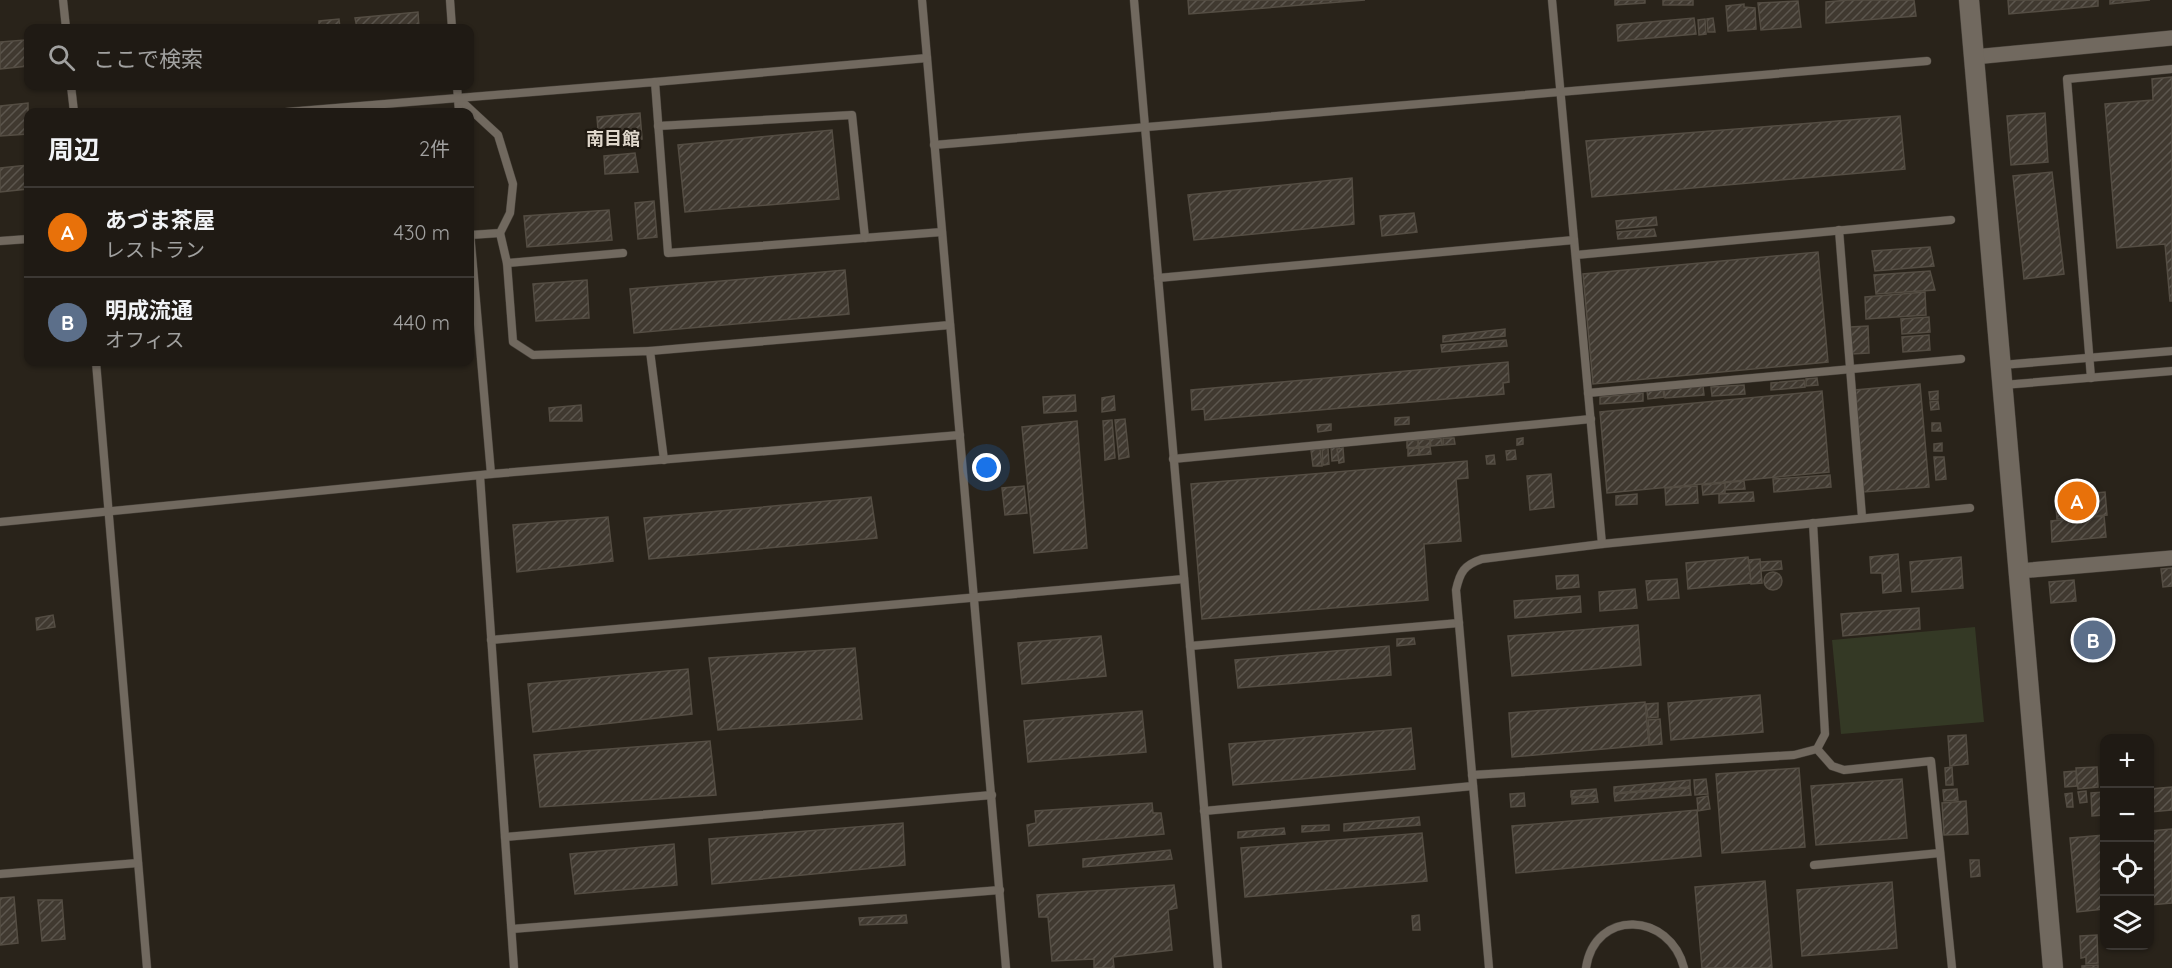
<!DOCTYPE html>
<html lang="ja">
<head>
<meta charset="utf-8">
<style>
  :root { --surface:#1f1a14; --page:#27231d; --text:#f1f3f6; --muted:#a1a1a0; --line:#3c3834; --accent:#0f766e }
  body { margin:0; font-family:Quicksand,"Noto Sans JP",sans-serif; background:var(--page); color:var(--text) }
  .controls { position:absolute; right:18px; bottom:18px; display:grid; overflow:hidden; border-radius:12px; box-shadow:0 2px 4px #0004 }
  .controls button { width:54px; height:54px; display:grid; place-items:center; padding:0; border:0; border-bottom:2px solid var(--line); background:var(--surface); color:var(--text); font:30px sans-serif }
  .you { position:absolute; left:987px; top:468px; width:21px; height:21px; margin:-15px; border:4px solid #fff; border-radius:50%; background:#1a73e8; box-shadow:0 0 0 9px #1a73e833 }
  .badge { display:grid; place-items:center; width:39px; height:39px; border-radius:50%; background:var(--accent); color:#fff; font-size:20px; font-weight:700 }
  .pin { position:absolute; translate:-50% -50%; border:3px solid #fff; box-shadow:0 2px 6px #0006 }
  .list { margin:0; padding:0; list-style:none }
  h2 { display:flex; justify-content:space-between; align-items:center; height:78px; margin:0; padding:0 24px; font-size:26px }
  h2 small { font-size:20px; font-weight:400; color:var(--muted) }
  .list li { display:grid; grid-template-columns:39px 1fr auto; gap:18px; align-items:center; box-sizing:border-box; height:90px; padding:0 24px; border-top:2px solid var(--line) }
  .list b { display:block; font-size:22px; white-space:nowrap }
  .list p { margin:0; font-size:20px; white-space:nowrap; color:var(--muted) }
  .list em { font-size:20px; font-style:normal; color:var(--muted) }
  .icon { flex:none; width:33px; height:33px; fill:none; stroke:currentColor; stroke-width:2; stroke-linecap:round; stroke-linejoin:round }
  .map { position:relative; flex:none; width:2172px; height:968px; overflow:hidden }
  .search { position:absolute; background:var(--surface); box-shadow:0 2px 4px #0004; left:24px; top:24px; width:450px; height:66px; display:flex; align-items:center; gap:15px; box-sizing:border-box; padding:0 21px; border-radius:12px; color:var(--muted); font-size:22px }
  .panel { position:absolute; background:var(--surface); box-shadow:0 2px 4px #0004; left:24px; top:108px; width:450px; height:258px; border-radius:12px }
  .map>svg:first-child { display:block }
</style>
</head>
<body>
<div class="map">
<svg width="2172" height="968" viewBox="0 0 2172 968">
  <defs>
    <pattern id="building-hatch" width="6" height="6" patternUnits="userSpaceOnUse" patternTransform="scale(1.5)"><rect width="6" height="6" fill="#403930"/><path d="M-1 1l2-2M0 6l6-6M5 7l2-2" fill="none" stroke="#5c564e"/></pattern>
  </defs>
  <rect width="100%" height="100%" fill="#29231a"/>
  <polygon fill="#343925" points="1975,627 1984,722 1841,734 1832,640"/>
  <g fill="url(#building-hatch)" stroke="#544d43" stroke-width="1.5">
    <polygon points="1188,0 1365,0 1189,14"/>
    <polygon points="1615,0 1645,0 1645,3 1615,5"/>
    <rect x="1663" y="0" width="30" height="5"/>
    <polygon points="1848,0 1914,0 1916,16 1826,23 1826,2"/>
    <polygon points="2008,0 2098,0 2098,6 2009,14"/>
    <polygon points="2110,0 2150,0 2110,4"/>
    <polygon points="1798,1 1801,27 1761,30 1758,3"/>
    <polygon points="1744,4 1744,7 1755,8 1756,29 1728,31 1726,6"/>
    <polygon points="418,12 419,28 357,28 355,18"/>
    <polygon points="1694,18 1696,34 1618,41 1617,25"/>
    <polygon points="1713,18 1715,32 1708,32 1707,19"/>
    <polygon points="339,19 340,28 319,28 319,21"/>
    <polygon points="1705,19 1706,34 1699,35 1698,20"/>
    <polygon points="25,40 28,66 0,69 0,42"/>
    <polygon points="2172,77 2172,301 2170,301 2165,244 2117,248 2105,104 2153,100 2152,79"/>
    <polygon points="28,103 28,134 0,136 0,106"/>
    <polygon points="640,113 642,139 599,142 597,117"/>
    <polygon points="2045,113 2048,162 2011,165 2007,116"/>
    <polygon points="1900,116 1905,169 1592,197 1586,141"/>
    <polygon points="832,130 839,199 685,212 678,145"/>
    <polygon points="635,153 638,172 605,174 604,156"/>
    <polygon points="28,165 28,189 0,192 0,168"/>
    <polygon points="2052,172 2064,274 2024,279 2013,176"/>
    <polygon points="1352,178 1354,224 1194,240 1188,195"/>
    <polygon points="654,201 657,237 638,239 635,203"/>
    <polygon points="609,210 612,240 527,247 524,216"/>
    <polygon points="1414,213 1417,232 1382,236 1380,216"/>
    <polygon points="1656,217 1657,225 1617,229 1616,221"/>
    <polygon points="1654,229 1656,236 1618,239 1617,232"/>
    <polygon points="1930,247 1934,266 1875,271 1872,251"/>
    <polygon points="1818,252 1828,362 1593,384 1583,274"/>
    <polygon points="845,270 849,314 634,333 630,289"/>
    <polygon points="1930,271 1935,290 1876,294 1874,275"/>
    <polygon points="587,280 589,318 536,321 533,284"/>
    <polygon points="1925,292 1926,315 1866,319 1865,297"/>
    <polygon points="1929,317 1930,332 1902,334 1901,319"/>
    <polygon points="1868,326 1869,353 1851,354 1850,327"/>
    <polygon points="1505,329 1505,336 1443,342 1443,336"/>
    <polygon points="1929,335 1930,350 1903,352 1902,337"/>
    <polygon points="1506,340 1507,346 1442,352 1441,345"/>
    <polygon points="1508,362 1509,382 1503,383 1504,394 1205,420 1204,409 1192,410 1191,390"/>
    <polygon points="1817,378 1818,385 1806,386 1806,379"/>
    <polygon points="1804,380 1805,387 1771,390 1771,383"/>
    <polygon points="1920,384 1929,487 1863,492 1855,390"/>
    <polygon points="1744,385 1745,394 1712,396 1711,387"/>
    <polygon points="1703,386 1704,395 1665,398 1664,389"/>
    <polygon points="1663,389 1664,397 1648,399 1647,391"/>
    <polygon points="1822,391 1829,472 1607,493 1600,412"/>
    <polygon points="1938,391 1938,399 1930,400 1929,392"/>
    <polygon points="1643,393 1643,401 1600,404 1600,397"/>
    <polygon points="1075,395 1076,411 1044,413 1043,397"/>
    <polygon points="1114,396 1115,410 1102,412 1102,398"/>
    <polygon points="1938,401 1939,409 1931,410 1930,402"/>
    <polygon points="581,405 582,421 550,421 549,408"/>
    <polygon points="1409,417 1409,424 1395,425 1395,418"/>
    <polygon points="1125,419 1129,457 1119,459 1115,420"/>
    <polygon points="1112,420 1115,458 1105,460 1103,421"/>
    <polygon points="1077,421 1087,548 1034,553 1022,427"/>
    <polygon points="1932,423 1940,423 1941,431 1932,431"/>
    <polygon points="1331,424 1331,430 1318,432 1317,425"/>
    <polygon points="1441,438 1442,445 1431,446 1430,439"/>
    <polygon points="1443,438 1454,438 1455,444 1443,445"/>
    <polygon points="1523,438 1523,444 1517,445 1517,439"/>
    <polygon points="1430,439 1430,446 1419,447 1418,440"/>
    <polygon points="1418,440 1418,447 1407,448 1407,441"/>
    <polygon points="1942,443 1942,451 1934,451 1934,444"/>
    <polygon points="1339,445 1341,460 1332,461 1331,446"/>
    <polygon points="1430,447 1431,454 1420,455 1419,448"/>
    <polygon points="1328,448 1329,464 1323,465 1322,449"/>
    <polygon points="1343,448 1344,462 1339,463 1337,449"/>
    <polygon points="1419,448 1419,455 1408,456 1408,449"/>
    <polygon points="1320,449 1322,466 1313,466 1311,450"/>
    <polygon points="1515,450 1516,459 1507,460 1506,451"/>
    <polygon points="1494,455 1495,464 1487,464 1486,456"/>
    <polygon points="1934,457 1944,457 1946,479 1936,480"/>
    <polygon points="1467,461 1468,478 1456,479 1461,541 1424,544 1428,600 1202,619 1191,484"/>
    <polygon points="1551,474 1554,507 1530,510 1527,476"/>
    <polygon points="1830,475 1831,487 1774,492 1773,479"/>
    <polygon points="1744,481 1745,489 1722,490 1722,483"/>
    <polygon points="1725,483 1725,493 1703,495 1702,485"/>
    <polygon points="1024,486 1027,513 1005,515 1002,488"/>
    <polygon points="1697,486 1698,503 1666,505 1665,488"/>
    <polygon points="1753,492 1754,501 1719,503 1719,494"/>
    <polygon points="2105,492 2107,515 2057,519 2055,497"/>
    <polygon points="1637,494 1637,504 1616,505 1616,496"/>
    <polygon points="871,497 877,538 649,559 644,518"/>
    <polygon points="2104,516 2106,537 2052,542 2051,521"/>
    <polygon points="608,517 613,561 517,572 513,525"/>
    <polygon points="1898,554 1901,591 1883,593 1882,573 1871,573 1870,557"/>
    <polygon points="1748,557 1751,583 1688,589 1686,563"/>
    <polygon points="1961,557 1963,588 1912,592 1910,562"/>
    <polygon points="1760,559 1762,583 1751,584 1749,560"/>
    <polygon points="1781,561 1782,569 1761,571 1760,562"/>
    <polygon points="2172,568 2172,586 2163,587 2161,569"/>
    <circle cx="1773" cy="581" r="9"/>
    <polygon points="1578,575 1579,587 1557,589 1556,576"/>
    <polygon points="1677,579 1679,598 1648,600 1646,581"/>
    <polygon points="2074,580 2076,601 2051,603 2049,582"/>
    <polygon points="1635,589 1637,608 1600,611 1599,592"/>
    <polygon points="1580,596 1581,612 1515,618 1514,601"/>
    <polygon points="1919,608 1920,629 1843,636 1841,614"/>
    <polygon points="53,615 55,627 37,630 36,618"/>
    <polygon points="1638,625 1641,665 1512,676 1508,636"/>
    <polygon points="1101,636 1106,676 1022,684 1018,643"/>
    <polygon points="1414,638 1415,644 1397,646 1397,639"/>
    <polygon points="1389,646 1391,675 1238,688 1235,660"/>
    <polygon points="855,648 862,719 718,730 709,658"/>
    <polygon points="688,669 692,714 533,732 528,684"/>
    <polygon points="1760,695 1763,732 1671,740 1668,703"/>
    <polygon points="1645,702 1649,745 1512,757 1509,713"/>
    <polygon points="1658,703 1658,717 1648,718 1646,704"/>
    <polygon points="1142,711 1146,752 1028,762 1024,721"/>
    <polygon points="1660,719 1662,744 1650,745 1648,720"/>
    <polygon points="1411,728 1415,769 1233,785 1229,744"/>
    <polygon points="1966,735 1968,764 1950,766 1948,736"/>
    <polygon points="710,741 716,795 540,807 534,755"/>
    <polygon points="1952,767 1953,785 1946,785 1945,768"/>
    <polygon points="2097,767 2098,787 2078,789 2076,768"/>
    <polygon points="1799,768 1805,847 1722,853 1716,774"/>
    <polygon points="2076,771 2077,786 2065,787 2064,772"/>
    <polygon points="1706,779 1708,794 1695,795 1694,780"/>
    <polygon points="1902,779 1907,838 1816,845 1811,786"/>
    <polygon points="1690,780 1690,787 1614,793 1614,787"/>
    <polygon points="2172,787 2172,810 2150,812 2150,789"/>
    <polygon points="1690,788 1691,795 1615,801 1614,794"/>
    <polygon points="1596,789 1597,795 1571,797 1571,791"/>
    <polygon points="1957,789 1958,800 1944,801 1943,790"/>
    <polygon points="2086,791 2087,802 2080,803 2078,792"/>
    <polygon points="2104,792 2104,815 2092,816 2091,793"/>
    <polygon points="1524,793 1525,806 1511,807 1510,794"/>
    <polygon points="2072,793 2073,807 2067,807 2065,794"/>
    <polygon points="1597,796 1598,802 1572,804 1572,798"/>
    <polygon points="1708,796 1710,809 1698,811 1697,798"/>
    <polygon points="1966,801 1968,834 1944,835 1942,803"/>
    <polygon points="1152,803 1153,813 1161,813 1164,834 1029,846 1027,825 1036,823 1035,811"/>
    <polygon points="1697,810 1701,856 1516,873 1512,826"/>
    <polygon points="1419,817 1420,825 1344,831 1344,824"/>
    <polygon points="903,823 905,865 712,884 709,839"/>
    <polygon points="1329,825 1329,830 1302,832 1302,826"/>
    <polygon points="1284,828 1285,834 1238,838 1238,832"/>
    <polygon points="2172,829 2172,903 2150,905 2150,831"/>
    <polygon points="1422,833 1427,881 1245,897 1241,848"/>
    <polygon points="2104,835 2104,909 2077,912 2070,838"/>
    <polygon points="674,844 677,885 575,894 570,854"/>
    <polygon points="1170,850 1172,859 1083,867 1083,859"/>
    <polygon points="1970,860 1979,860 1980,876 1971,877"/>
    <polygon points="1765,881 1772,968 1702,968 1695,887"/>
    <polygon points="1892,882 1897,948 1802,956 1797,890"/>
    <polygon points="1174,885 1177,908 1168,910 1172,950 1113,957 1114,968 1094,968 1094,959 1052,961 1048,917 1039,917 1037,895"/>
    <polygon points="14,897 18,943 0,945 0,898"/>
    <polygon points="38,900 62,900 65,939 42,941"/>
    <polygon points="906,915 907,923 860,925 859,918"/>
    <polygon points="1419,915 1420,930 1413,930 1412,916"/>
    <polygon points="2097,935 2098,963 2086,964 2086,957 2081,958 2080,936"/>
    <polygon points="2098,965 2098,968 2082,968 2082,966"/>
  </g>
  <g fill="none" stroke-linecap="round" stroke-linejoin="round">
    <g stroke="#464039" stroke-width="9">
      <g id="service">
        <polyline points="63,0 66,28"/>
        <polyline points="450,0 452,28"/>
        <polyline points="922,0 1006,968"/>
        <polyline points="1134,0 1218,968"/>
        <polyline points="1552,0 1602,544"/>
        <polyline points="655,82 927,58"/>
        <polyline points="71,86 74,112"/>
        <polyline points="457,86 459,112"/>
        <polyline points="458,98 498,135 513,184 510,213 500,233 470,235"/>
        <polyline points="287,112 655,82 668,253 942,232"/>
        <polyline points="658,126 852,115 865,238"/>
        <polyline points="934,145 1927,61"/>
        <polyline points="1839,230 1862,517"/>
        <polyline points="470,232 491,474"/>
        <polyline points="500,233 507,263 623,253"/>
        <polyline points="0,241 28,239"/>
        <polyline points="1576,255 1951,220"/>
        <polyline points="507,263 513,342 533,355 650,351 664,460"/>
        <polyline points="1158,278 1574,240"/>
        <polyline points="650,351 950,325"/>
        <polyline points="96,362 147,968"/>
        <polyline points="2002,365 2172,351"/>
        <polyline points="2091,378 2067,79 2172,69"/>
        <polyline points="2003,385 2172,371"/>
        <polyline points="1588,393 1961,359"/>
        <polyline points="1173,459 1591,419"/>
        <polyline points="480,476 514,968"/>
        <polyline points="0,522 491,474 960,435"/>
        <polyline points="491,640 1184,579"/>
        <polyline points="1190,646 1459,623"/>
        <polyline points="1817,749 1832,766 1844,770 1931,761 1952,968"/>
        <polyline points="1472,775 1794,755 1817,749 1825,734 1813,523"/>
        <polyline points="1204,811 1473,786"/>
        <polyline points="505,837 992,795"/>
        <polyline points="1814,865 1940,853"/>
        <polyline points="0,874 138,863"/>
        <polyline points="512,929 1000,890"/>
        <path d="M1489,968L1456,590C1460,572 1464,565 1482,559L1602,544L1970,508"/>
        <path d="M1586,968C1595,908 1670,912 1684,968"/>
      </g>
    </g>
    <g stroke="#464039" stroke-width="16">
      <g id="minor">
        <polyline points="1974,57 2172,38"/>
        <polyline points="2019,571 2172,558"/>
      </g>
    </g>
    <g stroke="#464039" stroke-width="21">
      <polyline id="tertiary" points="1969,0 2053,968"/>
    </g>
    <use href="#service" stroke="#71695f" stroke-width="8"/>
    <use href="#minor" stroke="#71695f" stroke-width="15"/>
    <use href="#tertiary" stroke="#71695f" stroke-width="20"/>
  </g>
  <g text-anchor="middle" stroke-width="4.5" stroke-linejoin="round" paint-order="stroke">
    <g font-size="18" font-weight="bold" fill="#e0d8cc" stroke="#1f1911">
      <text x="613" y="145">南目館</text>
    </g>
  </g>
</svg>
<div class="controls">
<button>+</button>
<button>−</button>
<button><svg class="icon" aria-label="locate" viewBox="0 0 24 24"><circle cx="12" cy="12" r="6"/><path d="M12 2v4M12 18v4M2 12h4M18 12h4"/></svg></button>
<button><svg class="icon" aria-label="layers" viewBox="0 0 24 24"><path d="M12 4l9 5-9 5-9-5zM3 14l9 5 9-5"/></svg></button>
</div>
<div class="you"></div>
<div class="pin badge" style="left:2077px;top:501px;background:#e8710a">A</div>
<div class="pin badge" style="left:2093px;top:640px;background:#5c6f8a">B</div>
<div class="search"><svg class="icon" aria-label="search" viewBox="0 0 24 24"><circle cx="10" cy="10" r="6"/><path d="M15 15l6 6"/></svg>ここで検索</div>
<section class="panel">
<h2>周辺<small>2件</small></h2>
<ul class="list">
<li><span class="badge" style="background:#e8710a">A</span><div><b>あづま茶屋</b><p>レストラン</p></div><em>430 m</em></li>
<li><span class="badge" style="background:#5c6f8a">B</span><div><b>明成流通</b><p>オフィス</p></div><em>440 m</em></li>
</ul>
</section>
</div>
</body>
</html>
